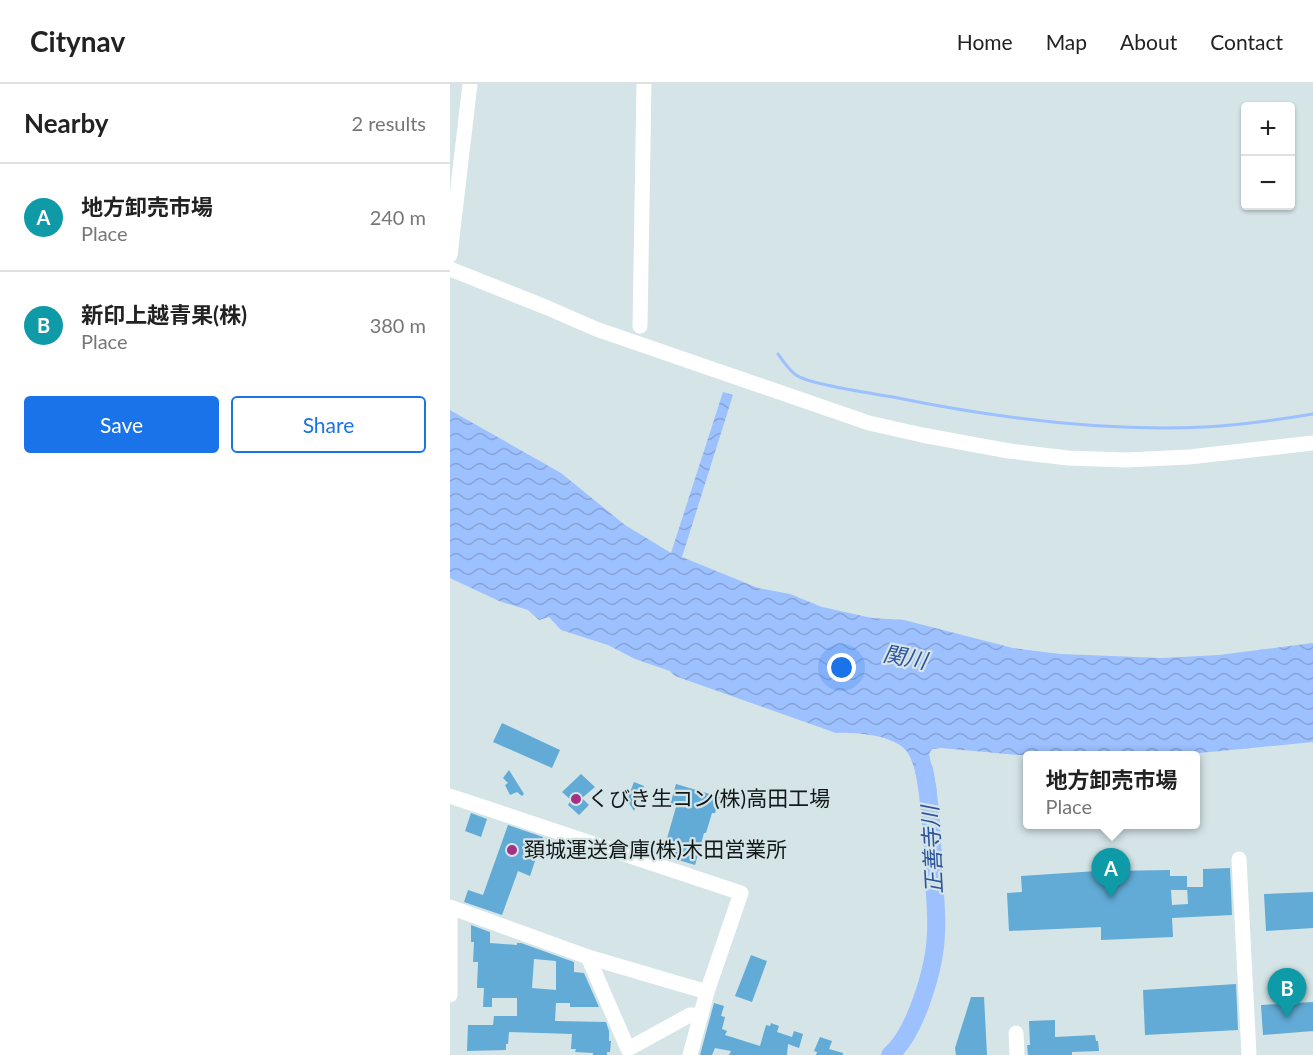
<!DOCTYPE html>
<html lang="en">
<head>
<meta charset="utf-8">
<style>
  :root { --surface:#fff; --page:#f6f6f6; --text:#222; --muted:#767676; --line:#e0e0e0; --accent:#1a73e8 }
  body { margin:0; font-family:Lato,"Noto Sans JP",sans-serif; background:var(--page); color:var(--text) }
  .controls { position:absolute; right:18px; top:18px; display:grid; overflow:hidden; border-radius:6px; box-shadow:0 2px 4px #0004 }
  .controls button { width:54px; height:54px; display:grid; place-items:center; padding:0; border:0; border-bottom:2px solid var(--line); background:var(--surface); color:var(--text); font:30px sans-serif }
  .you { position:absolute; left:392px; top:584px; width:21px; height:21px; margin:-15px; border:4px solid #fff; border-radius:50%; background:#1a73e8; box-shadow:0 0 0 9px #1a73e833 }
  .badge { display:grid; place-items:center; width:39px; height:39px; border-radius:50%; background:var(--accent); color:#fff; font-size:20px; font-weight:700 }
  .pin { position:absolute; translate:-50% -50px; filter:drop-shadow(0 2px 3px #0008) }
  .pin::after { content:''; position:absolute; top:32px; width:21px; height:18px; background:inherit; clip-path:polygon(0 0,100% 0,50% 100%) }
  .popup { position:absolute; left:573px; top:667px; width:177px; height:78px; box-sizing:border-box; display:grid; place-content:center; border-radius:6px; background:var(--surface); filter:drop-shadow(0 2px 4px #0005); font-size:20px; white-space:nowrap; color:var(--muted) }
  .popup b { font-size:22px; color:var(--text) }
  .popup::after { content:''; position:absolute; left:50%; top:100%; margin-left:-12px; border:12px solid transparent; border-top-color:var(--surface) }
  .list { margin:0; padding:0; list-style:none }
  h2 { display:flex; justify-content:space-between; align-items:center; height:78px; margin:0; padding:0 24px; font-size:26px }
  h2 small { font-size:20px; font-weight:400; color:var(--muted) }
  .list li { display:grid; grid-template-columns:39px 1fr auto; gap:18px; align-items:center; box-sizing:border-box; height:108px; padding:0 24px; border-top:2px solid var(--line) }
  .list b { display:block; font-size:22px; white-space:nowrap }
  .list p { margin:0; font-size:20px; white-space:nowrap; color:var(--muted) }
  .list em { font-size:20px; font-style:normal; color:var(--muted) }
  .actions { display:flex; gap:12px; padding:18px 24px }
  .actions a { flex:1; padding:14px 0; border:2px solid var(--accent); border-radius:6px; text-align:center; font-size:21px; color:var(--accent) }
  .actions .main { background:var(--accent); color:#fff }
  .map { position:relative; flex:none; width:863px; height:971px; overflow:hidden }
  header { display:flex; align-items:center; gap:36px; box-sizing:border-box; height:84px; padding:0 30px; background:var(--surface); border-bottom:2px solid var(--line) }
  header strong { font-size:28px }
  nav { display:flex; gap:33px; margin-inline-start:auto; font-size:21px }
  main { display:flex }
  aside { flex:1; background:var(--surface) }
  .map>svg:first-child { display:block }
</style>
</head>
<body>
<header>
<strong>Citynav</strong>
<nav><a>Home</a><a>Map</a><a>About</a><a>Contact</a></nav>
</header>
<main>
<aside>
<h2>Nearby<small>2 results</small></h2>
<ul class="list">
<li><span class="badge" style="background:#0f9aa8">A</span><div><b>地方卸売市場</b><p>Place</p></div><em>240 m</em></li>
<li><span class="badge" style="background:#0f9aa8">B</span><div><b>新印上越青果(株)</b><p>Place</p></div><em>380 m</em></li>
</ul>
<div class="actions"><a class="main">Save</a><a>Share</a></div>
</aside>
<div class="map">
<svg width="863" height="971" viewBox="0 0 863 971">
  <defs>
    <pattern id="water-waves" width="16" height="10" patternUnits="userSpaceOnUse" patternTransform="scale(1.5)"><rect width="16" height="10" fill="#9dc0fe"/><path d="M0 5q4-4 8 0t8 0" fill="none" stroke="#86a4d9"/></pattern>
  </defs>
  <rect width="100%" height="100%" fill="#d4e4e7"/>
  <path fill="url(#water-waves)" d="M273,308L283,311L232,473L308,504L340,510L372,523L422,534L454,536L563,564L610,570L712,574L769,571L863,559V658L739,670L693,668L569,671L491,664L482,665L479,670L487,707L470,711C467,697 465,681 458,669C446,651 406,648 386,649L225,592L220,587L185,575L158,561L111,546L99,533L89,536L78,526L49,517L0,494V326L111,389L175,441L221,469Z"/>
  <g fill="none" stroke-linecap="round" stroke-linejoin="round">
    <path stroke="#9dc0fe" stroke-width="3" d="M328,270C333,277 339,286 346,291C358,300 424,310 443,313C545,334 651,348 755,343C791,341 827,336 863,330"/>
    <path stroke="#9dc0fe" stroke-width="18" d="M440,971C466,949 485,883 486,849C487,831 485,812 484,794C482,757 481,721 474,685"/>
  </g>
  <g fill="#61abd6" fill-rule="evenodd">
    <polygon points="52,639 110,666 102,684 43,658"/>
    <polygon points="59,686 74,710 72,712 67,708 60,711 55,701 58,699 53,694"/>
    <polygon points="131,690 145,703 132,714 139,721 129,731 118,721 121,716 112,708"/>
    <polygon points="184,698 194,702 184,727 177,716"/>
    <polygon points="226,700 270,713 265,729 262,729 256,749 254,749 245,781 215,772 216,766 214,765 226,723 220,721"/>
    <polygon points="21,729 37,735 31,753 15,747"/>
    <polygon points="58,741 93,753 80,792 68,787 52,831 14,818 18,806 33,811"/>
    <path d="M647,779H659V787L720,786V792H737V803H753V785L780,784L782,831L722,834L723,853L651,856V843L559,847L557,809L572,808L571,792L647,787ZM737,803L738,820L722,821L721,806H737Z"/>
    <polygon points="863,808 863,844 816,847 814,810"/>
    <path d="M21,841L40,848V859L67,861V859H71L124,878V888L134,889L149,923H120V919H106L105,937L156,938L159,947V957H161L160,968H157V971H143V969L125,968L126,965H121L122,950L59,948L58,960H56V966L17,967L18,941H43L44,932H67V914H42V923H33L34,904H27L28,878H23L24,858H21ZM84,875L106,877V906L82,904Z"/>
    <polygon points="301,871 317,877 302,918 285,912"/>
    <polygon points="786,900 788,946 695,951 693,906"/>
    <polygon points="521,913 534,913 537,971 506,971 505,964"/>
    <polygon points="863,918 863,947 813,951 811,921"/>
    <polygon points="264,919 274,922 271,932 275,933 272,945 277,947 275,951 310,962 316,941 320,942 321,939 329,942 327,948 342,953 344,947 353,950 349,964 338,960 337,971 279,971 281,967 265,964 262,971 250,971"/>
    <polygon points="605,936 605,953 645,951 646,957 648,957 649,967 622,968 622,971 578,971 577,961 580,961 579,937"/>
    <polygon points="370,953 382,957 379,965 393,969 393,971 366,971 367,968 364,967"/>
  </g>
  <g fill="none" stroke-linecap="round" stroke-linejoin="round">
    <g stroke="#fff" stroke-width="15">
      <polyline points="0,171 20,0"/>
      <polyline points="0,185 98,224 146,245 419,339 472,351 559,367 618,374 676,376 739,373 863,359"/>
      <polyline points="190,242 194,0"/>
      <polyline points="0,712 291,809 257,908 240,971"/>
      <polyline points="789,775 799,971"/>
      <polyline points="0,823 138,873 257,908"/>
      <polyline points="0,824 0,911"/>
      <polyline points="138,873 178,965 240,931 251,931"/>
      <polyline points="566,949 567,971"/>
    </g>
  </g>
  <g fill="#a73087" stroke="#d4e4e7" stroke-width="2">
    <circle cx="126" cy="715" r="6"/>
    <circle cx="62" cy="766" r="6"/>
  </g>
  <g text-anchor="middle" stroke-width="4.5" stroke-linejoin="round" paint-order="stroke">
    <g font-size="21" fill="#131819" stroke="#d4e4e7" text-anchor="start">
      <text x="138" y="722">くびき生コン(株)高田工場</text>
      <text x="74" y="773">頚城運送倉庫(株)木田営業所</text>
    </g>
    <g font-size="22" font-style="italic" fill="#2d549d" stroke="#d4e4e7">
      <text transform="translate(455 573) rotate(11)" y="8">関川</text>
      <text transform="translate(482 766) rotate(-93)" y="8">正善寺川</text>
    </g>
  </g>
</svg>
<div class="controls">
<button>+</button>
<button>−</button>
</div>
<div class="you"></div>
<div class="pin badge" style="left:661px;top:814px;background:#0f9aa8">A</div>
<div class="popup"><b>地方卸売市場</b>Place</div>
<div class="pin badge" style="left:837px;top:934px;background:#0f9aa8">B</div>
</div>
</main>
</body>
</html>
